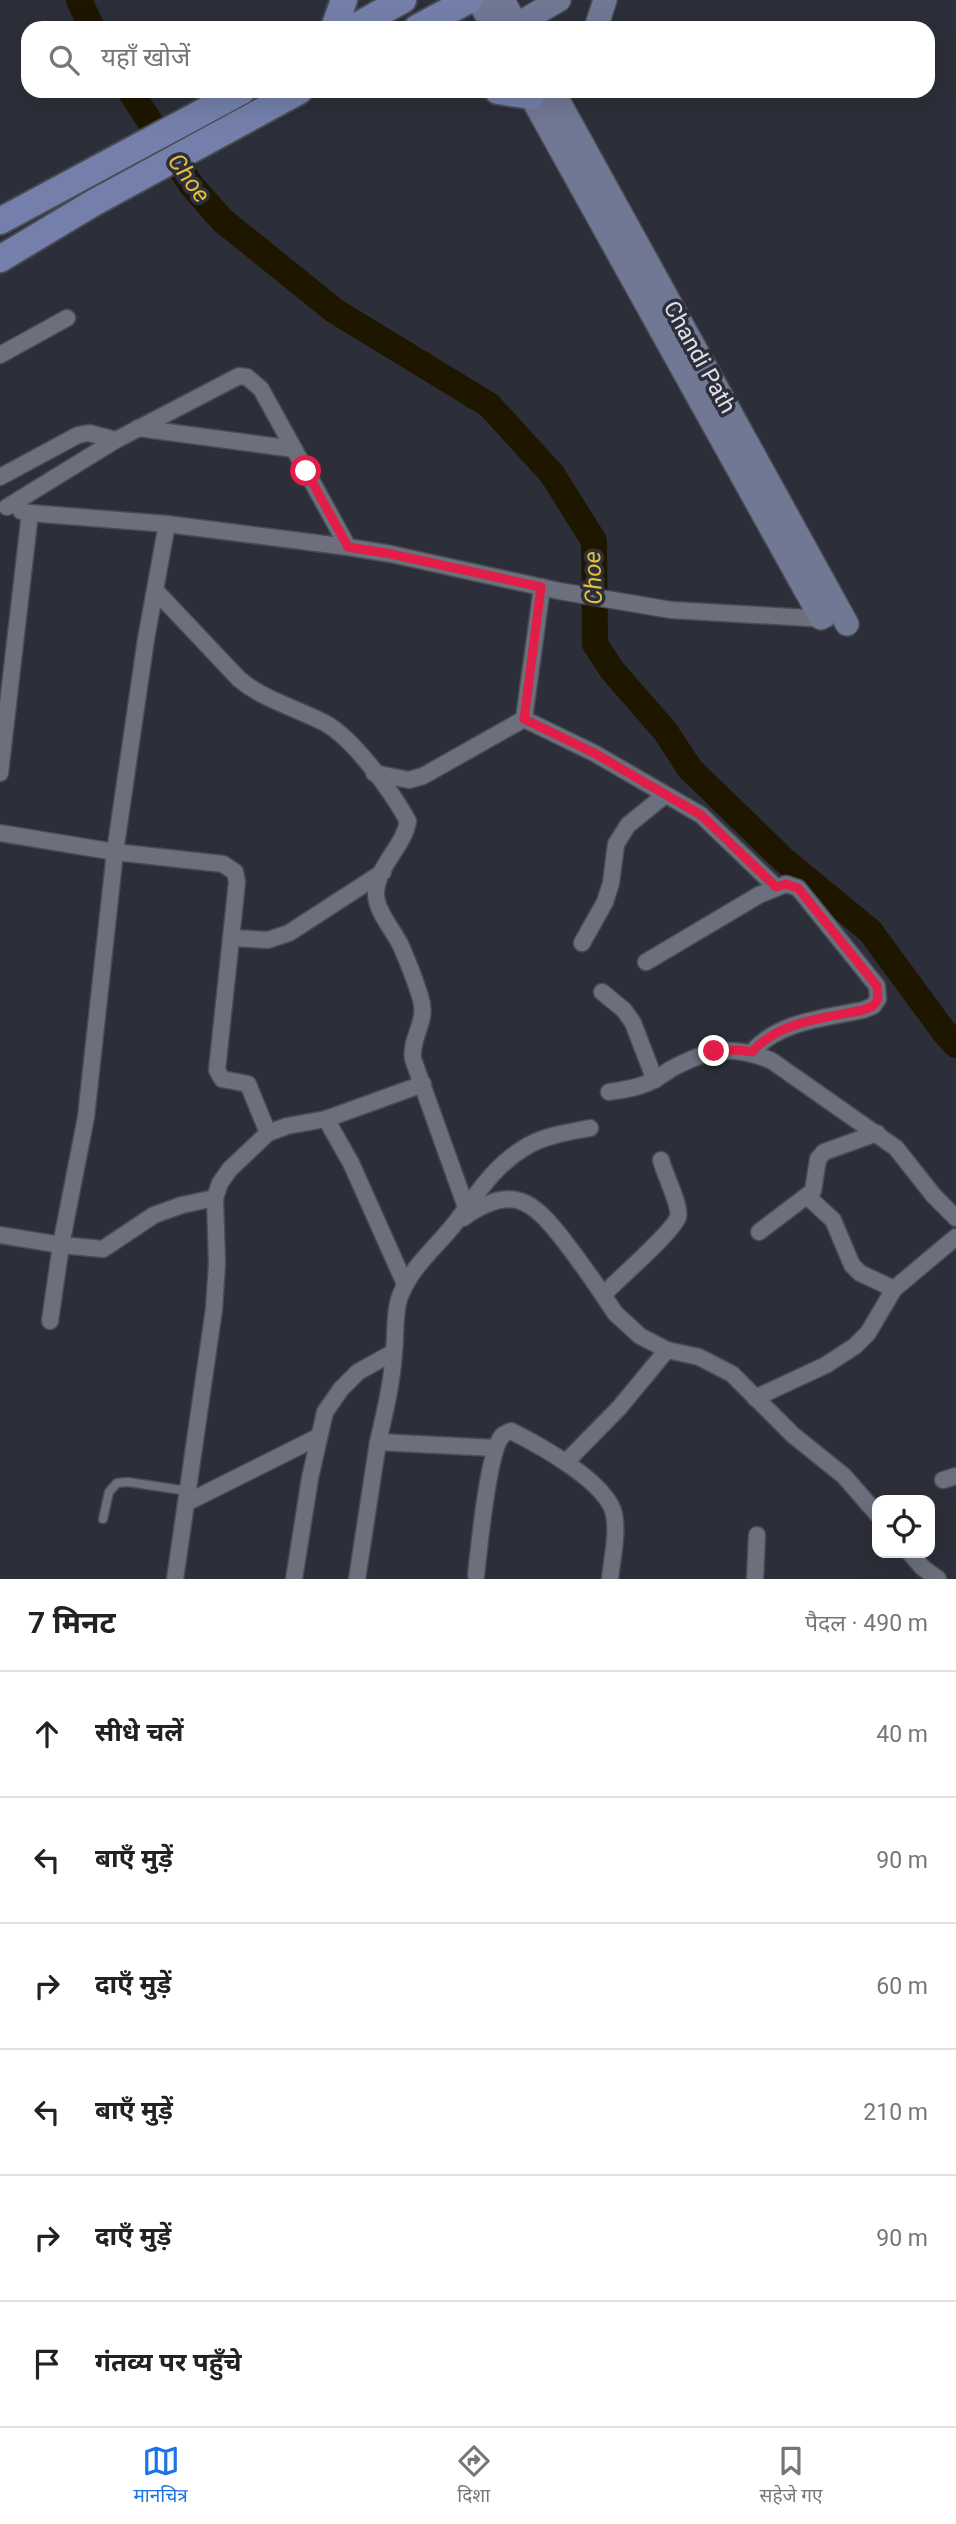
<!DOCTYPE html>
<html lang="hi">
<head>
<meta charset="utf-8">
<style>
  :root { --surface:#fff; --page:#f2f2f2; --text:#222; --muted:#767676; --line:#e0e0e0; --accent:#1a73e8 }
  body { margin:0; font-family:Roboto,"Noto Sans Devanagari",sans-serif; background:var(--page); color:var(--text) }
  .controls { position:absolute; right:21px; bottom:21px; display:grid; overflow:hidden; border-radius:14px; box-shadow:0 7px 28px #0002 }
  .controls button { width:63px; height:63px; display:grid; place-items:center; padding:0; border:0; border-bottom:2px solid var(--line); background:var(--surface); color:var(--text); font:35px sans-serif }
  .stop { position:absolute; width:21px; height:21px; margin:-16px; border:5px solid #e11d48; border-radius:50%; background:#fff }
  .stop.end { background:#e11d48; border-color:#fff; box-shadow:0 2px 7px #0008 }
  .list { margin:0; padding:0; list-style:none }
  h2 { display:flex; justify-content:space-between; align-items:center; height:91px; margin:0; padding:0 28px; font-size:30px }
  h2 small { font-size:23px; font-weight:400; color:var(--muted) }
  .list li { display:grid; grid-template-columns:46px 1fr auto; gap:21px; align-items:center; box-sizing:border-box; height:126px; padding:0 28px; border-top:2px solid var(--line) }
  .list b { display:block; font-size:26px; white-space:nowrap }
  .list em { font-size:23px; font-style:normal; color:var(--muted) }
  .icon { flex:none; width:38px; height:38px; fill:none; stroke:currentColor; stroke-width:2; stroke-linecap:round; stroke-linejoin:round }
  .map { position:relative; flex:none; width:956px; height:1579px; overflow:hidden }
  .search { position:absolute; background:var(--surface); box-shadow:0 7px 28px #0002; left:21px; right:21px; top:21px; height:77px; display:flex; align-items:center; gap:18px; box-sizing:border-box; padding:0 24px; border-radius:21px; color:var(--muted); font-size:26px }
  .sheet { height:847px; background:var(--surface) }
  nav { display:flex; justify-content:space-around; align-items:center; box-sizing:border-box; height:98px; border-top:2px solid var(--line); background:var(--surface); font-size:19px; color:var(--muted) }
  nav a { display:grid; justify-items:center; gap:4px }
  nav .on { color:var(--accent) }
  .map>svg:first-child { display:block }
</style>
</head>
<body>
<div class="map">
<svg width="956" height="1579" viewBox="0 0 956 1579">
  <rect width="100%" height="100%" fill="#2c2f39"/>
  <g fill="none" stroke-linecap="round" stroke-linejoin="round">
    <g stroke="#1f1600" stroke-width="26">
      <polyline points="79,0 92,28"/>
      <polyline points="130,91 192,186 222,220 335,311 489,405 552,474 594,541 595,644 612,670 665,731 690,769 784,860 870,931 945,1033 956,1045"/>
    </g>
    <g stroke="#494b54" stroke-width="11">
      <polyline id="lane" points="103,1519 109,1492 117,1483 128,1482 188,1491"/>
    </g>
    <g stroke="#494b54" stroke-width="19">
      <g id="street">
        <polyline points="0,355 67,318"/>
        <polyline points="138,428 294,449"/>
        <polyline points="0,477 78,435 89,433 116,440"/>
        <polyline points="7,507 116,440 239,376 247,377 261,389 348,547"/>
        <polyline points="30,513 167,524 348,547 391,554 559,591 671,610 827,619"/>
        <path d="M155,590L239,679C264,700 296,708 325,723C354,739 392,792 408,821C404,847 376,866 376,894C376,911 394,931 401,946C408,962 415,980 420,996C429,1022 410,1036 413,1059L466,1207"/>
        <polyline points="524,719 594,753 701,815 776,887"/>
        <polyline points="0,773 30,513 21,511"/>
        <polyline points="374,773 409,780 423,776 524,719 542,587"/>
        <polyline points="0,833 115,852 223,864 235,872 237,882 217,1070 222,1079 248,1084 268,1133 230,1169 220,1183 215,1198 217,1264 214,1309 175,1579"/>
        <polyline points="231,938 268,940 289,933 383,872"/>
        <polyline points="582,943 605,902 611,883 616,844 628,825 665,795"/>
        <path d="M646,962L759,895L786,884L798,888L877,986L878,999L873,1006L863,1010C825,1018 779,1021 752,1052"/>
        <polyline points="602,992 624,1010 633,1023 655,1080"/>
        <path d="M609,1092C620,1090 632,1089 642,1085C653,1082 662,1075 671,1069C708,1049 733,1044 772,1061L896,1148L934,1196L956,1218"/>
        <polyline points="326,1119 351,1163 405,1284"/>
        <polyline points="268,1133 287,1126 326,1119 423,1084"/>
        <path d="M661,1160C664,1173 681,1206 678,1217C673,1232 617,1280 603,1295L615,1313L640,1336L667,1350L699,1357L732,1374L793,1435L844,1476L877,1514"/>
        <polyline points="808,1197 833,1220 852,1265 860,1273 894,1289"/>
        <path d="M463,1218C512,1183 533,1200 565,1242C578,1259 591,1277 603,1295"/>
        <polyline points="759,1232 813,1191 818,1159 824,1152 877,1133"/>
        <polyline points="0,1235 61,1245 86,1117 115,852 146,639 167,524"/>
        <polyline points="50,1321 61,1245 103,1249 154,1215 182,1205 215,1198"/>
        <polyline points="755,1398 826,1365 855,1346 868,1333 894,1289 956,1237"/>
        <path d="M378,1442C385,1412 392,1383 394,1352C396,1335 394,1316 399,1299C410,1267 436,1248 456,1222C476,1195 494,1166 524,1148C542,1136 569,1132 590,1128"/>
        <polyline points="566,1462 619,1408 667,1350"/>
        <polyline points="943,1480 956,1476"/>
        <polyline points="186,1503 318,1437"/>
        <polyline points="910,1553 922,1567 938,1579"/>
        <path d="M476,1575C479,1549 488,1452 502,1436C504,1434 508,1432 511,1431C539,1445 607,1482 614,1514C618,1534 612,1559 610,1579"/>
        <polyline points="294,1579 310,1478 325,1412 341,1389 358,1372 394,1352"/>
        <polyline points="357,1579 378,1442 495,1448"/>
        <polyline points="755,1579 757,1535"/>
      </g>
    </g>
    <g stroke="#494b54" stroke-width="26">
      <g id="secondary">
        <polyline points="478,0 494,28"/>
        <polyline points="503,0 518,28"/>
        <polyline points="516,25 559,0"/>
        <polyline points="596,28 605,0"/>
        <polyline points="528,91 821,618"/>
        <polyline points="553,91 847,624"/>
      </g>
    </g>
    <g stroke="#494b54" stroke-width="30">
      <g id="primary">
        <polyline points="334,28 344,0"/>
        <polyline points="353,28 403,0"/>
        <polyline points="417,28 469,0"/>
        <polyline points="498,91 531,96"/>
        <polyline points="0,221 242,91"/>
        <polyline points="0,259 95,202 299,91"/>
      </g>
    </g>
    <use href="#lane" stroke="#6c707c" stroke-width="8"/>
    <use href="#street" stroke="#6c707c" stroke-width="16"/>
    <use href="#secondary" stroke="#707894" stroke-width="23"/>
    <use href="#primary" stroke="#7480ab" stroke-width="26"/>
  </g>
  <g fill="none" stroke-linecap="round" stroke-linejoin="round">
    <path stroke="#e11d48" stroke-width="9" d="M306,471L348,547L391,554L541,587L524,719L594,753L701,815L776,887L786,884L798,888L877,986L878,999L873,1006L863,1010C825,1018 779,1021 752,1052L739,1050L714,1051"/>
  </g>
  <g text-anchor="middle" stroke-width="7" stroke-linejoin="round" paint-order="stroke">
    <g font-size="23" fill="#dee0e7" stroke="#2c2f39">
      <text transform="translate(700 357) rotate(61)" y="8">Chandi Path</text>
    </g>
    <g font-size="24" font-style="italic" fill="#e5bf38" stroke="#2c2f39">
      <text transform="translate(189 178) rotate(54)" y="8">Choe</text>
      <text transform="translate(593 578) rotate(-92)" y="8">Choe</text>
    </g>
  </g>
</svg>
<div class="controls">
<button><svg class="icon" aria-label="locate" viewBox="0 0 24 24"><circle cx="12" cy="12" r="6"/><path d="M12 2v4M12 18v4M2 12h4M18 12h4"/></svg></button>
</div>
<div class="stop" style="left:306px;top:471px"></div>
<div class="stop end" style="left:714px;top:1051px"></div>
<div class="search"><svg class="icon" aria-label="search" viewBox="0 0 24 24"><circle cx="10" cy="10" r="6"/><path d="M15 15l6 6"/></svg>यहाँ खोजें</div>
</div>
<section class="sheet">
<h2>7 मिनट<small>पैदल · 490 m</small></h2>
<ul class="list">
<li><svg class="icon" aria-label="ahead" viewBox="0 0 24 24"><path d="M12 20V5M6 11l6-6 6 6"/></svg><div><b>सीधे चलें</b></div><em>40 m</em></li>
<li><svg class="icon" aria-label="left" viewBox="0 0 24 24"><path d="M17 20v-9H6M10 6l-5 5 5 5"/></svg><div><b>बाएँ मुड़ें</b></div><em>90 m</em></li>
<li><svg class="icon" aria-label="right" viewBox="0 0 24 24"><path d="M7 20v-9h11M14 6l5 5-5 5"/></svg><div><b>दाएँ मुड़ें</b></div><em>60 m</em></li>
<li><svg class="icon" aria-label="left" viewBox="0 0 24 24"><path d="M17 20v-9H6M10 6l-5 5 5 5"/></svg><div><b>बाएँ मुड़ें</b></div><em>210 m</em></li>
<li><svg class="icon" aria-label="right" viewBox="0 0 24 24"><path d="M7 20v-9h11M14 6l5 5-5 5"/></svg><div><b>दाएँ मुड़ें</b></div><em>90 m</em></li>
<li><svg class="icon" aria-label="arrive" viewBox="0 0 24 24"><path d="M6 21V4h12l-3 4 3 4H6"/></svg><div><b>गंतव्य पर पहुँचे</b></div></li>
</ul>
</section>
<nav>
<a class="on"><svg class="icon" aria-label="map" viewBox="0 0 24 24"><path d="M3 6l6-2 6 2 6-2v14l-6 2-6-2-6 2zM9 4v14M15 6v14"/></svg>मानचित्र</a>
<a><svg class="icon" aria-label="directions" viewBox="0 0 24 24"><path d="M12 3l9 9-9 9-9-9zM9 14v-3h6M13 9l2 2-2 2"/></svg>दिशा</a>
<a><svg class="icon" aria-label="saved" viewBox="0 0 24 24"><path d="M7 4h10v16l-5-4-5 4z"/></svg>सहेजे गए</a>
</nav>
</body>
</html>
